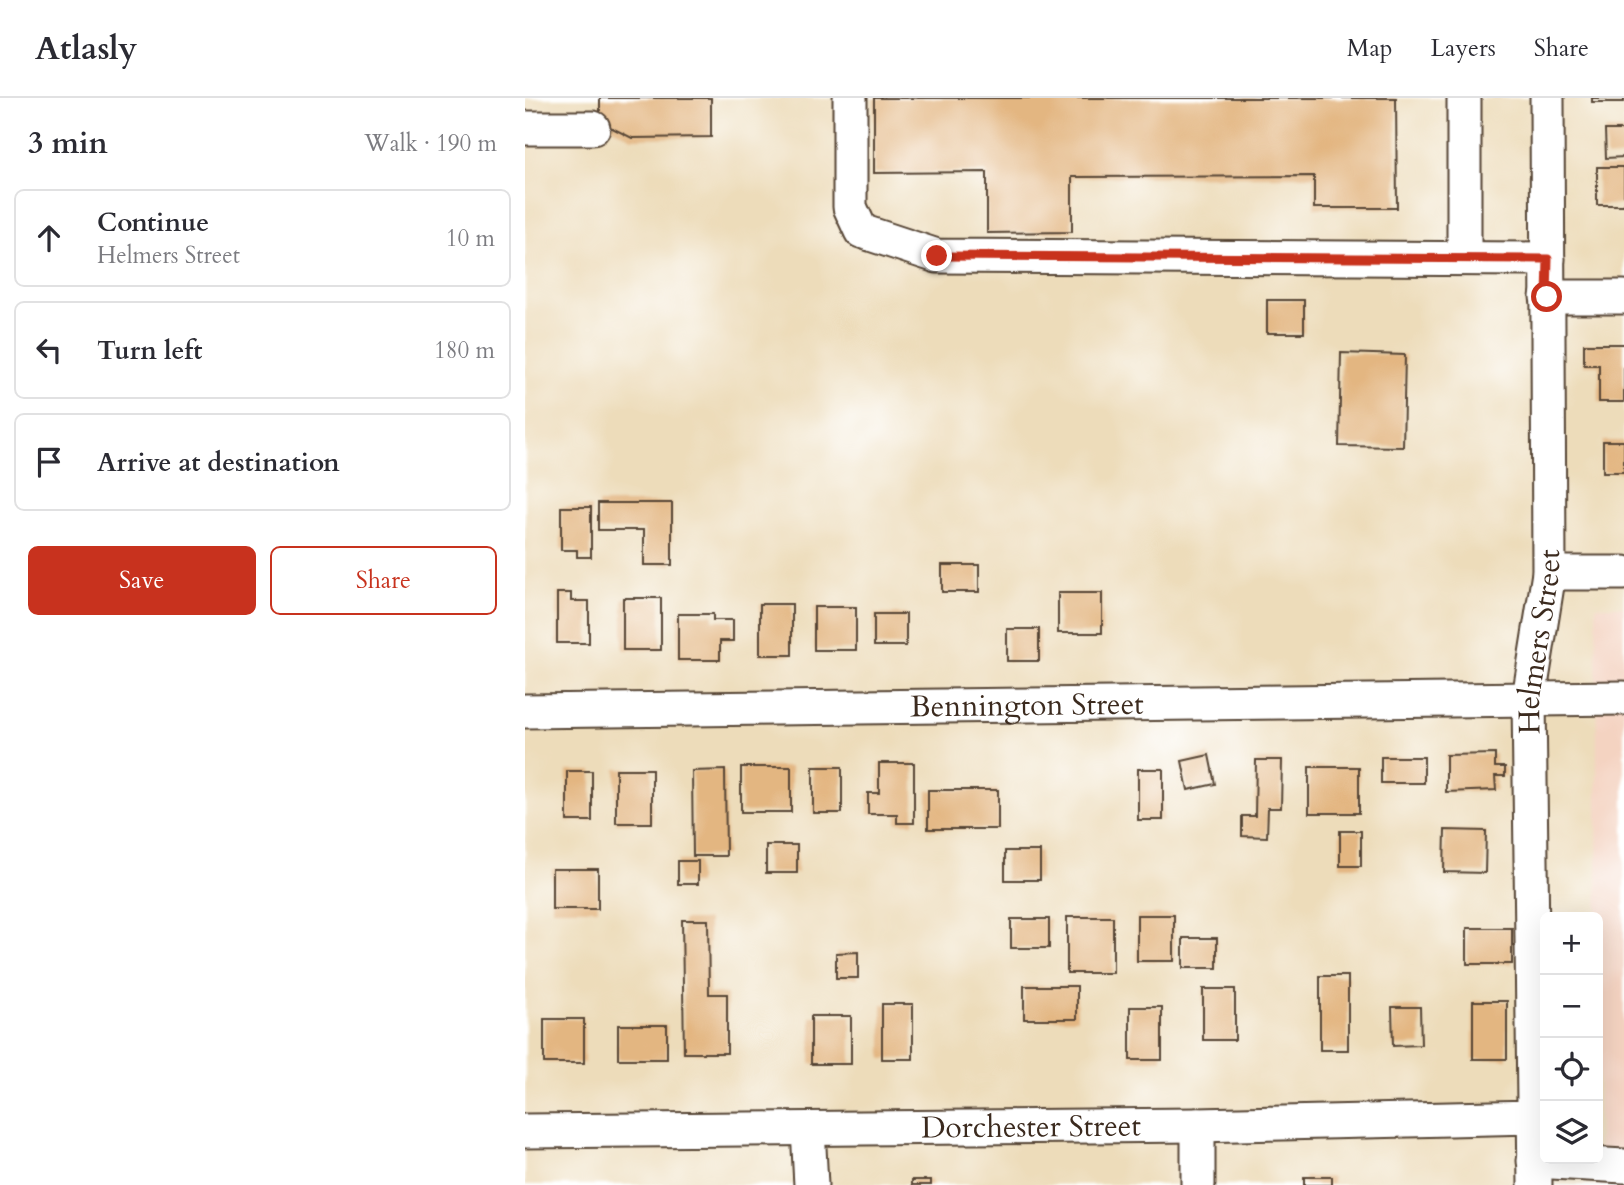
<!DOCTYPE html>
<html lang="en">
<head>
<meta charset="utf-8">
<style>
  :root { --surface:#fff; --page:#f2f2f3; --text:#2b2b33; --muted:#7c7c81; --line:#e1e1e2; --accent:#c8321e }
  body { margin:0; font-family:Cardo,serif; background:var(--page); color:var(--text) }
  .controls { position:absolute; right:21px; bottom:21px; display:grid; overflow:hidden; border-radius:10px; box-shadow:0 7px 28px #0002 }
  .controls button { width:63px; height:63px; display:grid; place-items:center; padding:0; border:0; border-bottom:2px solid var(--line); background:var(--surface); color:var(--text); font:35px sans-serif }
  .stop { position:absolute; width:21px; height:21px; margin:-16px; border:5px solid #c8321e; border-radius:50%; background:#fff }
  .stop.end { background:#c8321e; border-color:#fff; box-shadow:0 2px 7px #0008 }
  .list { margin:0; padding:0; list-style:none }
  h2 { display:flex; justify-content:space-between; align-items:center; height:91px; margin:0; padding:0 28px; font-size:30px }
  h2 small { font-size:23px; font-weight:400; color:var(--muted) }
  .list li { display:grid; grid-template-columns:46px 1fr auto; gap:21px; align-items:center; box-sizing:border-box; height:98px; margin:0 14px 14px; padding:0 14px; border:2px solid var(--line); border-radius:10px }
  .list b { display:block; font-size:26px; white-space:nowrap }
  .list p { margin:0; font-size:23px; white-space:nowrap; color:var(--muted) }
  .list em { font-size:23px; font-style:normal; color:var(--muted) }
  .actions { display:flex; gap:14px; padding:21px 28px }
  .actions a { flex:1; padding:16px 0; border:2px solid var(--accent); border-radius:10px; text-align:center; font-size:24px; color:var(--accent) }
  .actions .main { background:var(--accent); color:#fff }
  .icon { flex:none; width:38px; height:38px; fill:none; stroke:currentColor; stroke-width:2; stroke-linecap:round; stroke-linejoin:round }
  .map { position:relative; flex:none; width:1099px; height:1087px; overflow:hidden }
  header { display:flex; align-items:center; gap:42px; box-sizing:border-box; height:98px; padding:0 35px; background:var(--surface); border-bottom:2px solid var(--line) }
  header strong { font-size:33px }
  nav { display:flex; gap:38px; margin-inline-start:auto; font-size:24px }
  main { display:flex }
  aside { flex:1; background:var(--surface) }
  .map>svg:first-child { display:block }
</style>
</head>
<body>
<header>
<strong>Atlasly</strong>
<nav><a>Map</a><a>Layers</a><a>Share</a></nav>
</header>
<main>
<aside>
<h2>3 min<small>Walk · 190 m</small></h2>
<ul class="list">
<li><svg class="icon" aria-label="ahead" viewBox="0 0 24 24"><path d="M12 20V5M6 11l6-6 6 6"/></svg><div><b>Continue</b><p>Helmers Street</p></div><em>10 m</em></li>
<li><svg class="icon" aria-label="left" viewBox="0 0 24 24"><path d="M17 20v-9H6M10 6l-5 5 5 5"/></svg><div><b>Turn left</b></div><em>180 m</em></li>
<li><svg class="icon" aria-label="arrive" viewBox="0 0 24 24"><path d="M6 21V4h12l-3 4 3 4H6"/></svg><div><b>Arrive at destination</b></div></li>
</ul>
<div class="actions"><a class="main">Save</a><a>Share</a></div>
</aside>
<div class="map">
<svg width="1099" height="1087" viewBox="0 0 1099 1087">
  <rect width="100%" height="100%" fill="#fff"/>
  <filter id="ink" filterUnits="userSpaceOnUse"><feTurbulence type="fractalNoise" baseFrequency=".0143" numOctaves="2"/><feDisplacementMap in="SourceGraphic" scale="14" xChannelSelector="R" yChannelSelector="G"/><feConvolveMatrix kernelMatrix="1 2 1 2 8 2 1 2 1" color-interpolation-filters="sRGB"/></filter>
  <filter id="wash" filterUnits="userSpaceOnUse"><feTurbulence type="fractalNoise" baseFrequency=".00686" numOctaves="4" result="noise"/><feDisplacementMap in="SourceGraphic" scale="28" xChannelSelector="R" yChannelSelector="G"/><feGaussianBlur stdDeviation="1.57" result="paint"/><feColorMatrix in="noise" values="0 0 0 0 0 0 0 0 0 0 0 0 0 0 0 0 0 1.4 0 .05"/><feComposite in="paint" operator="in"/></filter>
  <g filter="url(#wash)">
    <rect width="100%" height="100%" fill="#eddcba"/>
    <polygon fill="#f4d3c1" points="1071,508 1099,508 1099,1087 1074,1087"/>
    <g id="blocks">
      <g fill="#e3b681">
        <polygon points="75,0 186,0 186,39 107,40 75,24"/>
        <polygon points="349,0 871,0 872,110 789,110 789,78 547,79 547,134 462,135 462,74 349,75"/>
        <rect x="1067" y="0" width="32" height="4"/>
        <polygon points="1080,32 1099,32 1099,59 1081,60"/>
        <rect x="1072" y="69" width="27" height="38"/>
        <rect x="742" y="202" width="37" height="33"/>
        <polygon points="1059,246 1099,246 1099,304 1074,304 1074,267 1059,267"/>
        <polygon points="816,255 880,257 878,349 814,348"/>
        <rect x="1078" y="343" width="21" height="31"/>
        <polygon points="73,405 147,405 147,467 119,467 119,432 73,432"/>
        <polygon points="36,409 66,409 66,459 52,459 52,452 36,452"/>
        <rect x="417" y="467" width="37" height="27"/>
        <polygon points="32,495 46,495 46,503 64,503 64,545 32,545"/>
        <rect x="533" y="495" width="44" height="40"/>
        <rect x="98" y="500" width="38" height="52"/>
        <rect x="235" y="506" width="32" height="51"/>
        <rect x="289" y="509" width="42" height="43"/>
        <polygon points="153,516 188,516 188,522 208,522 208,543 195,543 195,562 153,562"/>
        <rect x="349" y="516" width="32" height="32"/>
        <rect x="482" y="531" width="32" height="32"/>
        <polygon points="970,656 970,669 980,669 980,678 970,678 971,692 921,694 921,657"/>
        <polygon points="684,657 690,686 663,692 657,663"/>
        <rect x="856" y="659" width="43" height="26"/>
        <polygon points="731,662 757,662 756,710 743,710 742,739 717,738 717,718 730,718"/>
        <polygon points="354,665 389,665 389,725 372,725 372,716 343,716 343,695 354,695"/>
        <rect x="216" y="669" width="50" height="45"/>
        <rect x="288" y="669" width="29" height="46"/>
        <rect x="784" y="669" width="50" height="46"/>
        <rect x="91" y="671" width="36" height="54"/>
        <rect x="613" y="671" width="25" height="51"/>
        <polygon points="200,672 201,758 168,758 167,673"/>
        <rect x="42" y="673" width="25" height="50"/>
        <rect x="403" y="692" width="70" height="39"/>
        <polygon points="920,732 961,733 960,775 919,774"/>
        <rect x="815" y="733" width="21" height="35"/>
        <rect x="241" y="747" width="31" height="28"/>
        <rect x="480" y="753" width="35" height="29"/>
        <rect x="153" y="763" width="20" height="23"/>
        <rect x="27" y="771" width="46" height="40"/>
        <rect x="612" y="817" width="37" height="46"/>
        <rect x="542" y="819" width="46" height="56"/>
        <rect x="486" y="821" width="38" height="29"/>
        <polygon points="157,822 183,822 184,896 202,896 202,955 159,955"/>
        <rect x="942" y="830" width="45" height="36"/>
        <rect x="658" y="840" width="34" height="30"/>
        <polygon points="333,854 333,880 311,880 311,855"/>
        <rect x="795" y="878" width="28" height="74"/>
        <rect x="499" y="888" width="53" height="33"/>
        <rect x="678" y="891" width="32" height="51"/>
        <rect x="948" y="903" width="34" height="58"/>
        <rect x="357" y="906" width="31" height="55"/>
        <rect x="605" y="909" width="32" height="53"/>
        <polygon points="867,909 895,909 896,947 868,948"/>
        <rect x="286" y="918" width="40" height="48"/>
        <rect x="19" y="921" width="40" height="44"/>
        <rect x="93" y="927" width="49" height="34"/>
        <rect x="779" y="1079" width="28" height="8"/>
        <rect x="387" y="1082" width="19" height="5"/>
      </g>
    </g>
  </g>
  <g filter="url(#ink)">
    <use href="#blocks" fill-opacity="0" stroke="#564535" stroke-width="2"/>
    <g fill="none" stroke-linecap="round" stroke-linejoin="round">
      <g stroke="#564535" stroke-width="37">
        <g id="minor">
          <polyline points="325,0 325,109 336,133 412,158 1023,161"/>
          <polyline points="939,0 939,160"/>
          <polyline points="0,30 68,30"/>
          <polyline points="1022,199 1099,199"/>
          <polyline points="1024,475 1099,475"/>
          <path id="s1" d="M0,613L1099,600"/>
          <polyline points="673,1027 673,1087"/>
          <polyline points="283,1031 286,1087"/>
          <path id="s2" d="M0,1033L673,1027L1008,1019L1009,1014"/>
          <polyline points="1009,1063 1099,1068"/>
          <path id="s3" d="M1010,1087L1004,600L1024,475L1022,0"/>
        </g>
      </g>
      <use href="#minor" stroke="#fff" stroke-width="33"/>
    </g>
  </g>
  <g fill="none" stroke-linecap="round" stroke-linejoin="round" filter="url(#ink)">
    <polyline stroke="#c8321e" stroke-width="9" points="412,158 1023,161 1022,199"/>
  </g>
  <g text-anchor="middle" stroke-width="5" stroke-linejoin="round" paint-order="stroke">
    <g font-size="30" fill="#3b2a1e" stroke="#fff">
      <text dy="10" stroke="none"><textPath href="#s3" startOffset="544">Helmers Street</textPath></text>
      <text dy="10" stroke="none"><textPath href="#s1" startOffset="502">Bennington Street</textPath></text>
      <text dy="10" stroke="none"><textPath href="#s2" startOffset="506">Dorchester Street</textPath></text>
    </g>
  </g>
</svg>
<div class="controls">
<button>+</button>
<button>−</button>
<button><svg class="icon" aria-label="locate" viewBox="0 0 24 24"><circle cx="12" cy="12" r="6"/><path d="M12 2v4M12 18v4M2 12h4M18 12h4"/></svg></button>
<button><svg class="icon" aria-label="layers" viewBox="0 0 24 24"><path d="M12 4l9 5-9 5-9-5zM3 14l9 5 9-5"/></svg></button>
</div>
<div class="stop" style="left:1022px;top:199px"></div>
<div class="stop end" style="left:412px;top:158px"></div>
</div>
</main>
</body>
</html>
